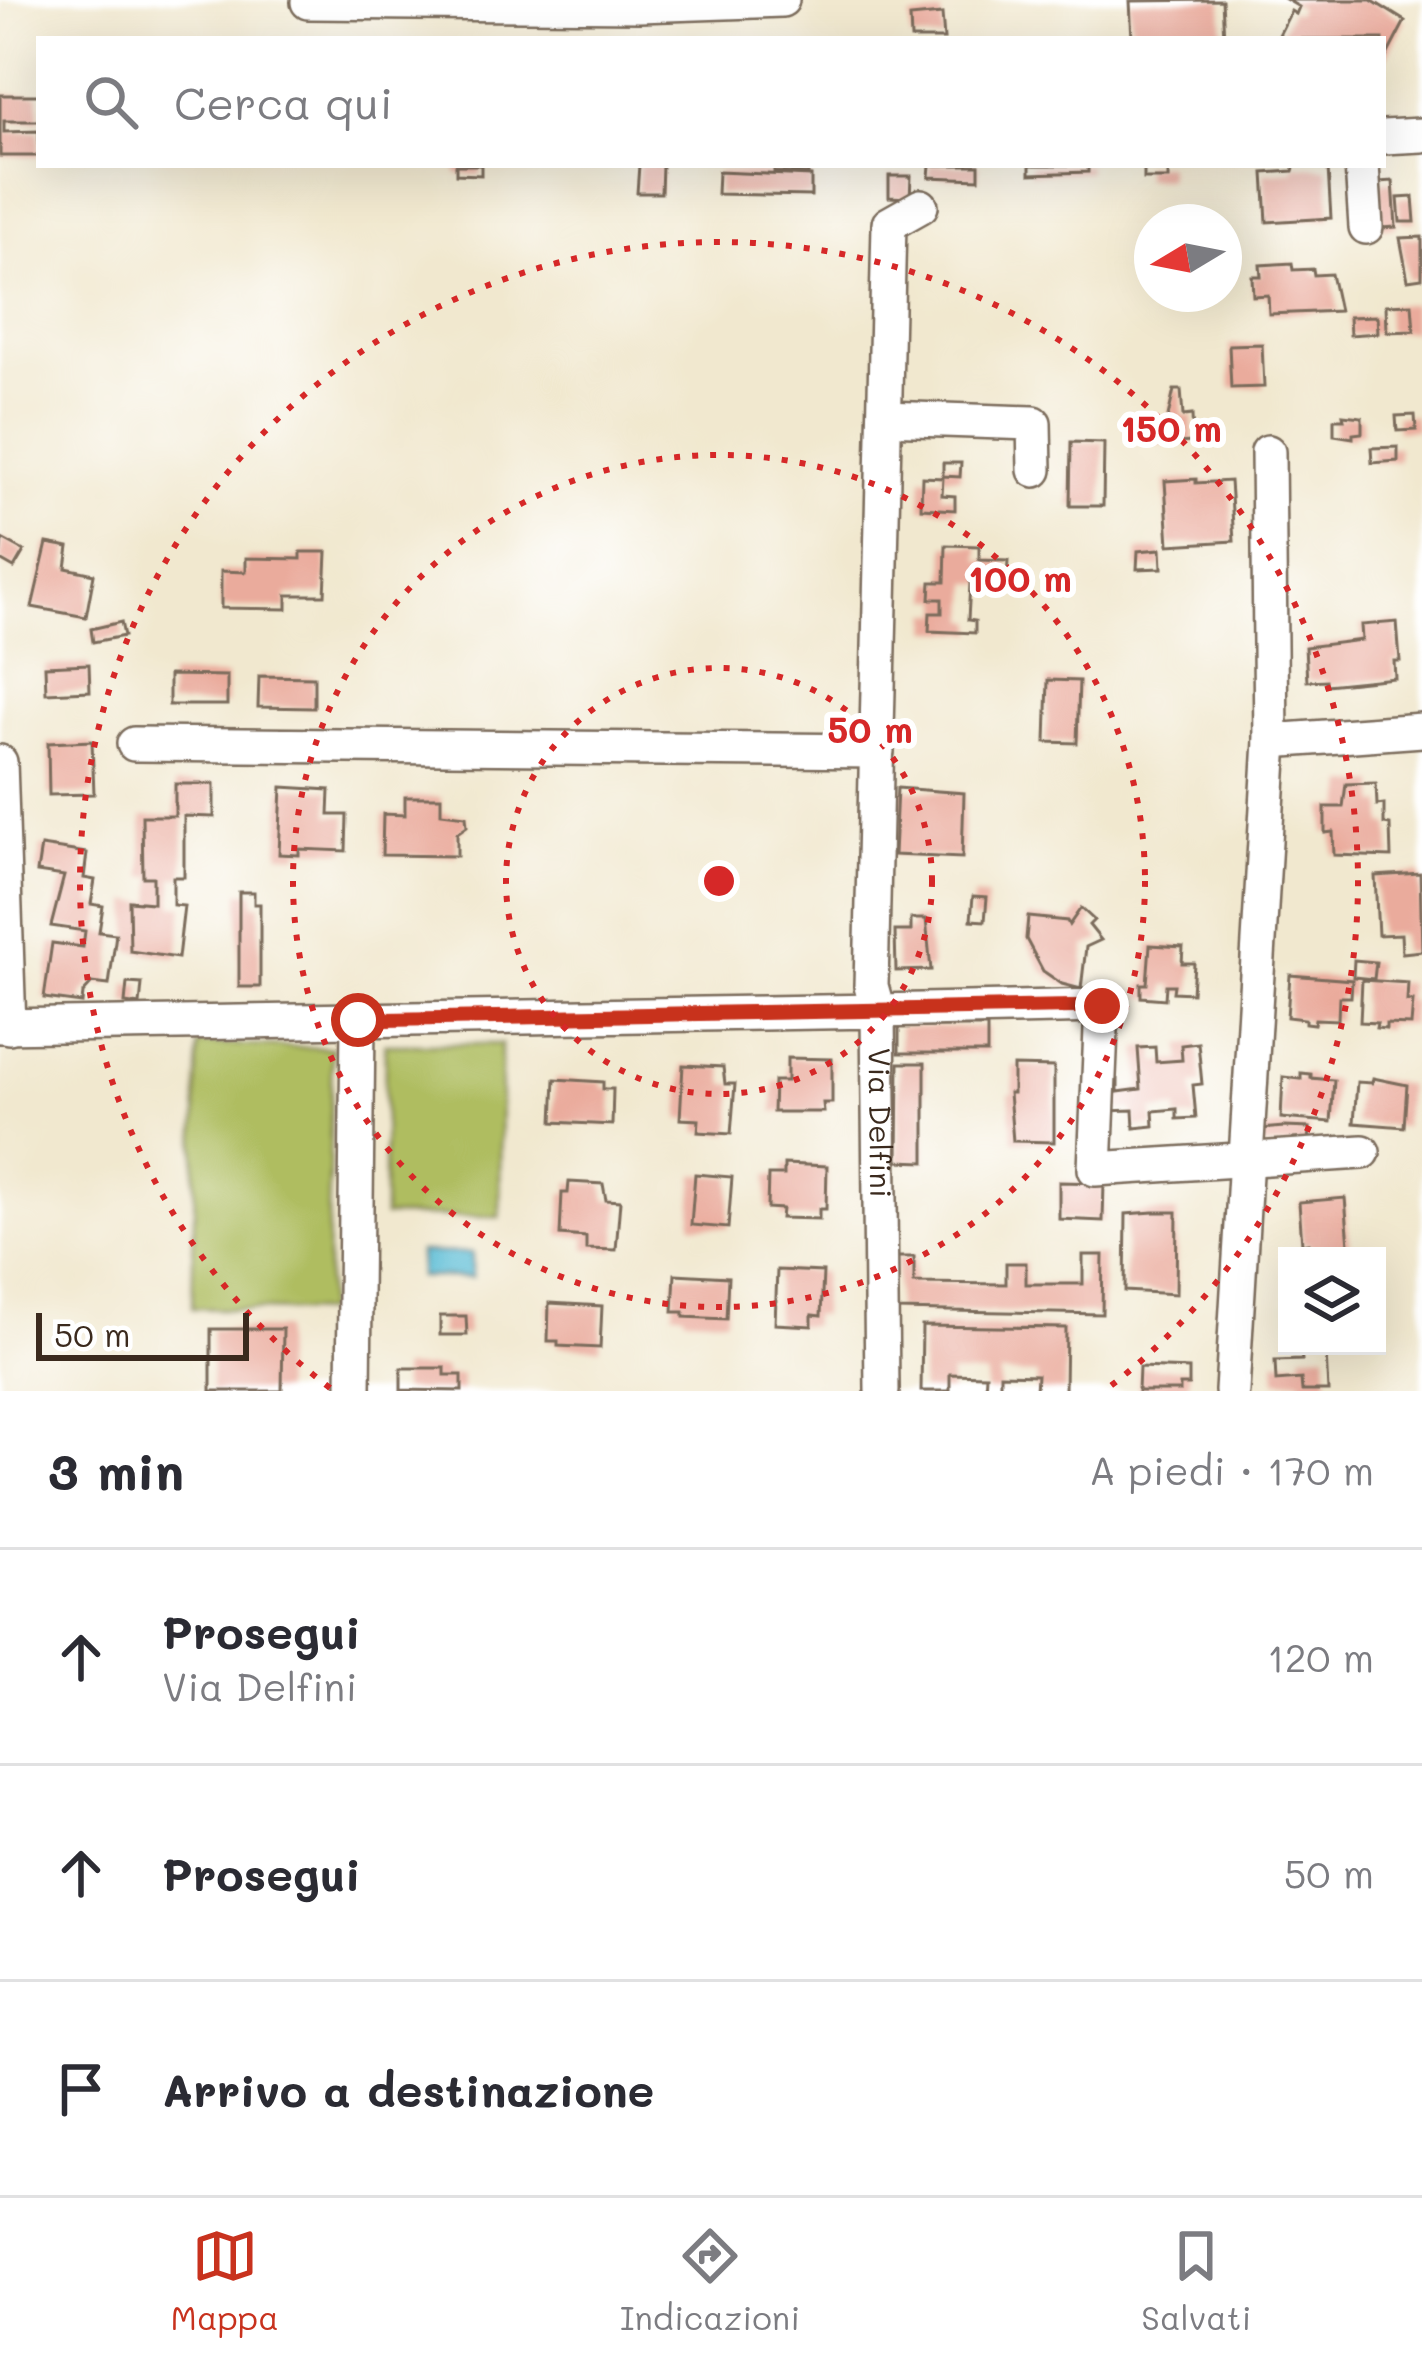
<!DOCTYPE html>
<html lang="it">
<head>
<meta charset="utf-8">
<style>
  :root { --surface:#fff; --page:#f7f7f7; --text:#2b2b33; --muted:#7c7c81; --line:#e1e1e2; --accent:#c8321e }
  body { margin:0; font-family:Mali,sans-serif; background:var(--page); color:var(--text) }
  .controls { position:absolute; right:36px; bottom:36px; display:grid; overflow:hidden; border-radius:0px; box-shadow:0 12px 48px #0002 }
  .controls button { width:108px; height:108px; display:grid; place-items:center; padding:0; border:0; border-bottom:3px solid var(--line); background:var(--surface); color:var(--text); font:60px sans-serif }
  .compass { position:absolute; left:1134px; top:204px; width:108px; height:108px; border-radius:50%; background:var(--surface); box-shadow:0 12px 48px #0002; rotate:260deg }
  .scale { position:absolute; left:36px; bottom:30px; width:213px; box-sizing:border-box; padding-left:12px; border:6px solid #3b2a1e; border-top:0; font-size:33px; line-height:42px; white-space:nowrap; color:#3b2a1e; -webkit-text-stroke:9px #fff; paint-order:stroke }
  .stop { position:absolute; width:36px; height:36px; margin:-27px; border:9px solid #c8321e; border-radius:50%; background:#fff }
  .stop.end { background:#c8321e; border-color:#fff; box-shadow:0 3px 12px #0008 }
  .list { margin:0; padding:0; list-style:none }
  h2 { display:flex; justify-content:space-between; align-items:center; height:156px; margin:0; padding:0 48px; font-size:51px }
  h2 small { font-size:39px; font-weight:400; color:var(--muted) }
  .list li { display:grid; grid-template-columns:78px 1fr auto; gap:36px; align-items:center; box-sizing:border-box; height:216px; padding:0 48px; border-top:3px solid var(--line) }
  .list b { display:block; font-size:45px; white-space:nowrap }
  .list p { margin:0; font-size:39px; white-space:nowrap; color:var(--muted) }
  .list em { font-size:39px; font-style:normal; color:var(--muted) }
  .icon { flex:none; width:66px; height:66px; fill:none; stroke:currentColor; stroke-width:2; stroke-linecap:round; stroke-linejoin:round }
  .map { position:relative; flex:none; width:1422px; height:1391px; overflow:hidden }
  .search { position:absolute; background:var(--surface); box-shadow:0 12px 48px #0002; left:36px; right:36px; top:36px; height:132px; display:flex; align-items:center; gap:30px; box-sizing:border-box; padding:0 42px; border-radius:0px; color:var(--muted); font-size:45px }
  .sheet { height:804px; background:var(--surface) }
  nav { display:flex; justify-content:space-around; align-items:center; box-sizing:border-box; height:168px; border-top:3px solid var(--line); background:var(--surface); font-size:33px; color:var(--muted) }
  nav a { display:grid; justify-items:center; gap:6px }
  nav .on { color:var(--accent) }
  .map>svg:first-child { display:block }
</style>
</head>
<body>
<div class="map">
<svg width="1422" height="1391" viewBox="0 0 1422 1391">
  <rect width="100%" height="100%" fill="#fff"/>
  <filter id="ink" filterUnits="userSpaceOnUse"><feTurbulence type="fractalNoise" baseFrequency=".00833" numOctaves="2"/><feDisplacementMap in="SourceGraphic" scale="24" xChannelSelector="R" yChannelSelector="G"/><feConvolveMatrix kernelMatrix="1 2 1 2 8 2 1 2 1" color-interpolation-filters="sRGB"/></filter>
  <filter id="wash" filterUnits="userSpaceOnUse"><feTurbulence type="fractalNoise" baseFrequency=".004" numOctaves="4" result="noise"/><feDisplacementMap in="SourceGraphic" scale="48" xChannelSelector="R" yChannelSelector="G"/><feGaussianBlur stdDeviation="2.7" result="paint"/><feColorMatrix in="noise" values="0 0 0 0 0 0 0 0 0 0 0 0 0 0 0 0 0 1.4 0 .05"/><feComposite in="paint" operator="in"/></filter>
  <g filter="url(#wash)">
    <rect width="100%" height="100%" fill="#f1e8cf"/>
    <g fill="#afbd60" stroke="#75743f" stroke-width="3">
      <polygon points="198,1044 332,1048 326,1312 192,1308"/>
      <polygon points="385,1044 501,1044 500,1217 384,1216"/>
    </g>
    <polygon fill="#54bad3" stroke="#487278" stroke-width="3" points="419,1252 472,1253 472,1277 419,1277"/>
    <g id="blocks">
      <g fill="#eaab9c">
        <polygon points="1222,0 1224,39 1132,39 1130,1"/>
        <polygon points="1287,0 1371,0 1405,21 1383,63 1383,39 1277,39 1291,11 1296,14 1299,7"/>
        <polygon points="942,14 944,39 911,39 910,17"/>
        <polygon points="0,95 39,95 39,121 4,121 4,132 39,131 39,156 0,156"/>
        <polygon points="456,165 481,165 481,175 456,174"/>
        <polygon points="639,165 662,165 661,193 637,193"/>
        <polygon points="774,165 808,165 808,174 774,172"/>
        <polygon points="930,165 979,165 979,179 929,177"/>
        <polygon points="1030,165 1088,165 1088,172 1030,174"/>
        <rect x="1144" y="165" width="24" height="14"/>
        <polygon points="1295,165 1328,168 1331,218 1267,222 1264,173 1293,171"/>
        <polygon points="718,172 811,176 811,196 717,194"/>
        <polygon points="889,176 911,176 910,198 889,197"/>
        <polygon points="1393,181 1396,227 1382,228 1379,182"/>
        <polygon points="1413,197 1415,222 1400,222 1398,198"/>
        <polygon points="1422,237 1422,278 1408,280 1400,238"/>
        <polygon points="1292,263 1293,270 1313,269 1314,275 1331,274 1339,311 1269,314 1268,295 1253,296 1252,276 1261,276 1260,265"/>
        <polygon points="1412,304 1414,331 1387,332 1386,305"/>
        <polygon points="1377,316 1378,333 1350,335 1349,317"/>
        <polygon points="1262,344 1264,387 1231,388 1229,345"/>
        <polygon points="1174,390 1181,390 1183,416 1192,415 1193,442 1155,444 1168,417"/>
        <polygon points="1343,415 1362,417 1362,433 1353,434 1353,438 1334,435 1334,419 1344,419"/>
        <polygon points="1415,415 1416,430 1397,431 1396,416"/>
        <polygon points="1071,442 1104,443 1103,506 1070,506"/>
        <polygon points="1398,447 1398,461 1372,463 1371,448"/>
        <polygon points="943,463 961,463 960,477 943,476"/>
        <polygon points="922,477 943,478 942,495 955,496 955,510 921,508"/>
        <polygon points="1196,479 1196,483 1230,481 1234,541 1169,545 1165,481"/>
        <polygon points="2,539 24,551 14,568 0,560"/>
        <polygon points="47,543 69,547 66,568 94,574 86,617 32,607"/>
        <polygon points="946,545 979,546 979,560 1008,561 1007,577 988,576 987,584 970,583 968,620 975,621 975,633 929,631 930,613 942,613 942,599 930,599 931,582 945,582"/>
        <polygon points="1161,549 1162,568 1137,569 1138,551"/>
        <polygon points="301,552 327,552 325,595 287,595 287,609 221,608 221,571 246,572 246,558 301,559"/>
        <polygon points="121,622 124,636 93,642 91,629"/>
        <polygon points="1397,622 1400,661 1394,661 1395,678 1326,685 1326,680 1307,681 1305,647 1362,640 1361,625"/>
        <polygon points="89,664 90,691 46,693 45,666"/>
        <polygon points="169,675 227,676 227,705 169,705"/>
        <polygon points="259,676 314,677 314,708 258,707"/>
        <polygon points="1048,680 1079,681 1077,743 1046,742"/>
        <polygon points="92,741 94,794 49,795 48,743"/>
        <polygon points="1376,783 1377,805 1384,804 1384,824 1390,825 1391,857 1334,855 1333,832 1325,833 1325,807 1343,807 1346,784"/>
        <polygon points="175,784 214,784 214,817 184,816 184,877 173,877 173,905 184,906 178,958 130,951 129,901 153,903 153,877 143,877 142,816 175,816"/>
        <polygon points="282,787 330,790 329,815 347,815 346,851 299,849 299,855 279,854"/>
        <polygon points="897,788 964,793 962,858 894,855"/>
        <polygon points="405,797 441,797 441,813 466,816 467,826 457,833 457,856 382,855 383,814 405,815"/>
        <polygon points="41,846 87,853 84,878 95,880 91,904 103,906 99,932 116,934 109,985 92,983 83,993 82,1003 44,998 52,943 83,947 85,931 51,926 64,876 37,872"/>
        <polygon points="1420,873 1422,951 1402,953 1401,934 1378,935 1375,876"/>
        <polygon points="239,892 254,892 254,904 260,904 260,987 239,987"/>
        <polygon points="973,896 987,897 985,921 971,920"/>
        <polygon points="1081,908 1094,920 1089,925 1101,940 1086,947 1081,989 1062,984 1043,971 1026,939 1028,917 1067,921 1069,925"/>
        <polygon points="911,919 926,919 931,970 896,971 895,931 911,931"/>
        <polygon points="1150,945 1183,947 1182,963 1194,963 1192,993 1173,992 1174,985 1166,985 1165,999 1141,997 1141,984 1147,984"/>
        <polygon points="1354,960 1376,962 1374,979 1353,977"/>
        <polygon points="1290,975 1352,980 1351,997 1339,997 1338,1020 1315,1019 1314,1024 1305,1023 1305,1019 1287,1017"/>
        <polygon points="1362,980 1408,983 1407,1001 1413,1001 1411,1025 1386,1024 1386,1029 1376,1028 1377,1023 1360,1022"/>
        <polygon points="127,983 142,984 140,1005 125,1003"/>
        <rect x="899" y="1027" width="88" height="26"/>
        <polygon points="1198,1043 1202,1084 1193,1085 1196,1118 1177,1119 1177,1109 1153,1111 1154,1126 1134,1128 1133,1110 1105,1111 1107,1080 1118,1080 1118,1092 1141,1089 1138,1048 1155,1047 1156,1062 1182,1060 1181,1045"/>
        <polygon points="787,1058 832,1059 832,1103 823,1103 824,1112 773,1112 774,1081 787,1081"/>
        <polygon points="899,1063 925,1063 925,1162 898,1161"/>
        <polygon points="683,1065 723,1067 725,1084 735,1084 731,1134 698,1132 699,1120 680,1119"/>
        <polygon points="1013,1066 1054,1067 1054,1142 1013,1141 1009,1093 1013,1093"/>
        <polygon points="1301,1073 1311,1074 1311,1078 1334,1080 1331,1122 1281,1118 1283,1077 1301,1079"/>
        <polygon points="1373,1078 1407,1085 1404,1127 1354,1123 1357,1082 1372,1083"/>
        <polygon points="555,1079 603,1082 603,1089 613,1089 612,1125 553,1122"/>
        <polygon points="1284,1127 1310,1128 1309,1144 1260,1147 1261,1129"/>
        <polygon points="784,1164 827,1166 826,1209 819,1209 819,1219 781,1218 782,1209 767,1208 768,1175 784,1175"/>
        <polygon points="695,1174 732,1177 728,1228 691,1225"/>
        <polygon points="569,1182 603,1184 606,1200 620,1201 616,1250 586,1249 586,1237 560,1235 562,1193 568,1193"/>
        <polygon points="1059,1182 1104,1183 1103,1221 1059,1219"/>
        <polygon points="1345,1198 1350,1256 1310,1256 1309,1243 1302,1244 1299,1202"/>
        <polygon points="1154,1212 1177,1212 1176,1294 1125,1291 1126,1214"/>
        <polygon points="1083,1255 1103,1255 1102,1314 896,1310 897,1257 914,1257 914,1283 1006,1284 1006,1263 1026,1263 1026,1284 1083,1284"/>
        <polygon points="777,1270 823,1272 821,1316 812,1315 812,1326 775,1324"/>
        <polygon points="675,1274 728,1277 726,1319 684,1317 684,1312 673,1312"/>
        <polygon points="549,1303 602,1306 600,1348 558,1346 558,1341 548,1341"/>
        <polygon points="440,1316 466,1316 467,1335 440,1335"/>
        <polygon points="922,1326 1066,1328 1065,1391 1036,1391 1037,1375 1000,1374 1000,1391 985,1391 986,1375 950,1374 950,1391 921,1391"/>
        <polygon points="211,1329 283,1329 282,1391 211,1391"/>
        <polygon points="1326,1352 1328,1391 1302,1391 1301,1379 1276,1381 1275,1361 1302,1360 1301,1353"/>
        <polygon points="1139,1367 1189,1369 1189,1385 1180,1385 1180,1391 1138,1391"/>
        <polygon points="401,1368 445,1368 445,1375 462,1375 462,1391 401,1390"/>
      </g>
    </g>
  </g>
  <g filter="url(#ink)">
    <use href="#blocks" fill-opacity="0" stroke="#7b6c5c" stroke-width="3"/>
    <g fill="none" stroke-linecap="round" stroke-linejoin="round">
      <g stroke="#7b6c5c" stroke-width="38">
        <g id="street">
          <polyline points="308,2 639,5 782,0"/>
          <polyline points="1383,137 1422,135"/>
          <polyline points="1362,165 1366,227"/>
          <polyline points="921,206 889,224 871,986 878,1011 1102,1006 1095,1169 1363,1152"/>
          <polyline points="885,418 1034,423 1035,470"/>
          <polyline points="1271,741 1422,730"/>
          <polyline points="134,744 877,751"/>
          <polyline points="0,762 9,1027"/>
          <path id="s1" d="M0,1026L878,1011L882,1391"/>
          <polyline points="354,1391 358,1020"/>
          <polyline points="1232,1391 1271,741 1268,452"/>
        </g>
      </g>
      <use href="#street" stroke="#fff" stroke-width="33"/>
    </g>
  </g>
  <g fill="none" stroke-linecap="round" stroke-linejoin="round" filter="url(#ink)">
    <polyline stroke="#c8321e" stroke-width="15" points="358,1020 1102,1006"/>
  </g>
  <g fill="none" stroke="#d62828" stroke-width="6" stroke-dasharray="6 12">
    <circle cx="719" cy="881" r="213"/>
    <circle cx="719" cy="881" r="426"/>
    <path d="M330 1388A639 639 0 1 1 1108 1388"/>
  </g>
  <g text-anchor="middle" stroke-width="12" stroke-linejoin="round" paint-order="stroke">
    <g font-size="30" fill="#3b2a1e" stroke="#fff">
      <text dy="10" stroke="none"><textPath href="#s1" startOffset="990">Via Delfini</textPath></text>
    </g>
  </g>
  <circle cx="719" cy="881" r="18" fill="#d62828" stroke="#fff" stroke-width="6"/>
  <g font-size="36" text-anchor="middle" font-weight="bold" fill="#d62828" stroke="#fff" stroke-width="12" stroke-linejoin="round" paint-order="stroke">
    <text x="1171" y="442">150 m</text>
    <text x="1020" y="592">100 m</text>
    <text x="870" y="743">50 m</text>
  </g>
</svg>
<div class="controls">
<button><svg class="icon" aria-label="layers" viewBox="0 0 24 24"><path d="M12 4l9 5-9 5-9-5zM3 14l9 5 9-5"/></svg></button>
</div>
<svg class="compass" viewBox="-18 -18 36 36"><path d="M0-13l5 13h-10z" fill="#e53935"/><path d="M0 13l5-13h-10z" fill="#7c7c81"/></svg>
<div class="scale">50 m</div>
<div class="stop" style="left:358px;top:1020px"></div>
<div class="stop end" style="left:1102px;top:1006px"></div>
<div class="search"><svg class="icon" aria-label="search" viewBox="0 0 24 24"><circle cx="10" cy="10" r="6"/><path d="M15 15l6 6"/></svg>Cerca qui</div>
</div>
<section class="sheet">
<h2>3 min<small>A piedi · 170 m</small></h2>
<ul class="list">
<li><svg class="icon" aria-label="ahead" viewBox="0 0 24 24"><path d="M12 20V5M6 11l6-6 6 6"/></svg><div><b>Prosegui</b><p>Via Delfini</p></div><em>120 m</em></li>
<li><svg class="icon" aria-label="ahead" viewBox="0 0 24 24"><path d="M12 20V5M6 11l6-6 6 6"/></svg><div><b>Prosegui</b></div><em>50 m</em></li>
<li><svg class="icon" aria-label="arrive" viewBox="0 0 24 24"><path d="M6 21V4h12l-3 4 3 4H6"/></svg><div><b>Arrivo a destinazione</b></div></li>
</ul>
</section>
<nav>
<a class="on"><svg class="icon" aria-label="map" viewBox="0 0 24 24"><path d="M3 6l6-2 6 2 6-2v14l-6 2-6-2-6 2zM9 4v14M15 6v14"/></svg>Mappa</a>
<a><svg class="icon" aria-label="directions" viewBox="0 0 24 24"><path d="M12 3l9 9-9 9-9-9zM9 14v-3h6M13 9l2 2-2 2"/></svg>Indicazioni</a>
<a><svg class="icon" aria-label="saved" viewBox="0 0 24 24"><path d="M7 4h10v16l-5-4-5 4z"/></svg>Salvati</a>
</nav>
</body>
</html>
